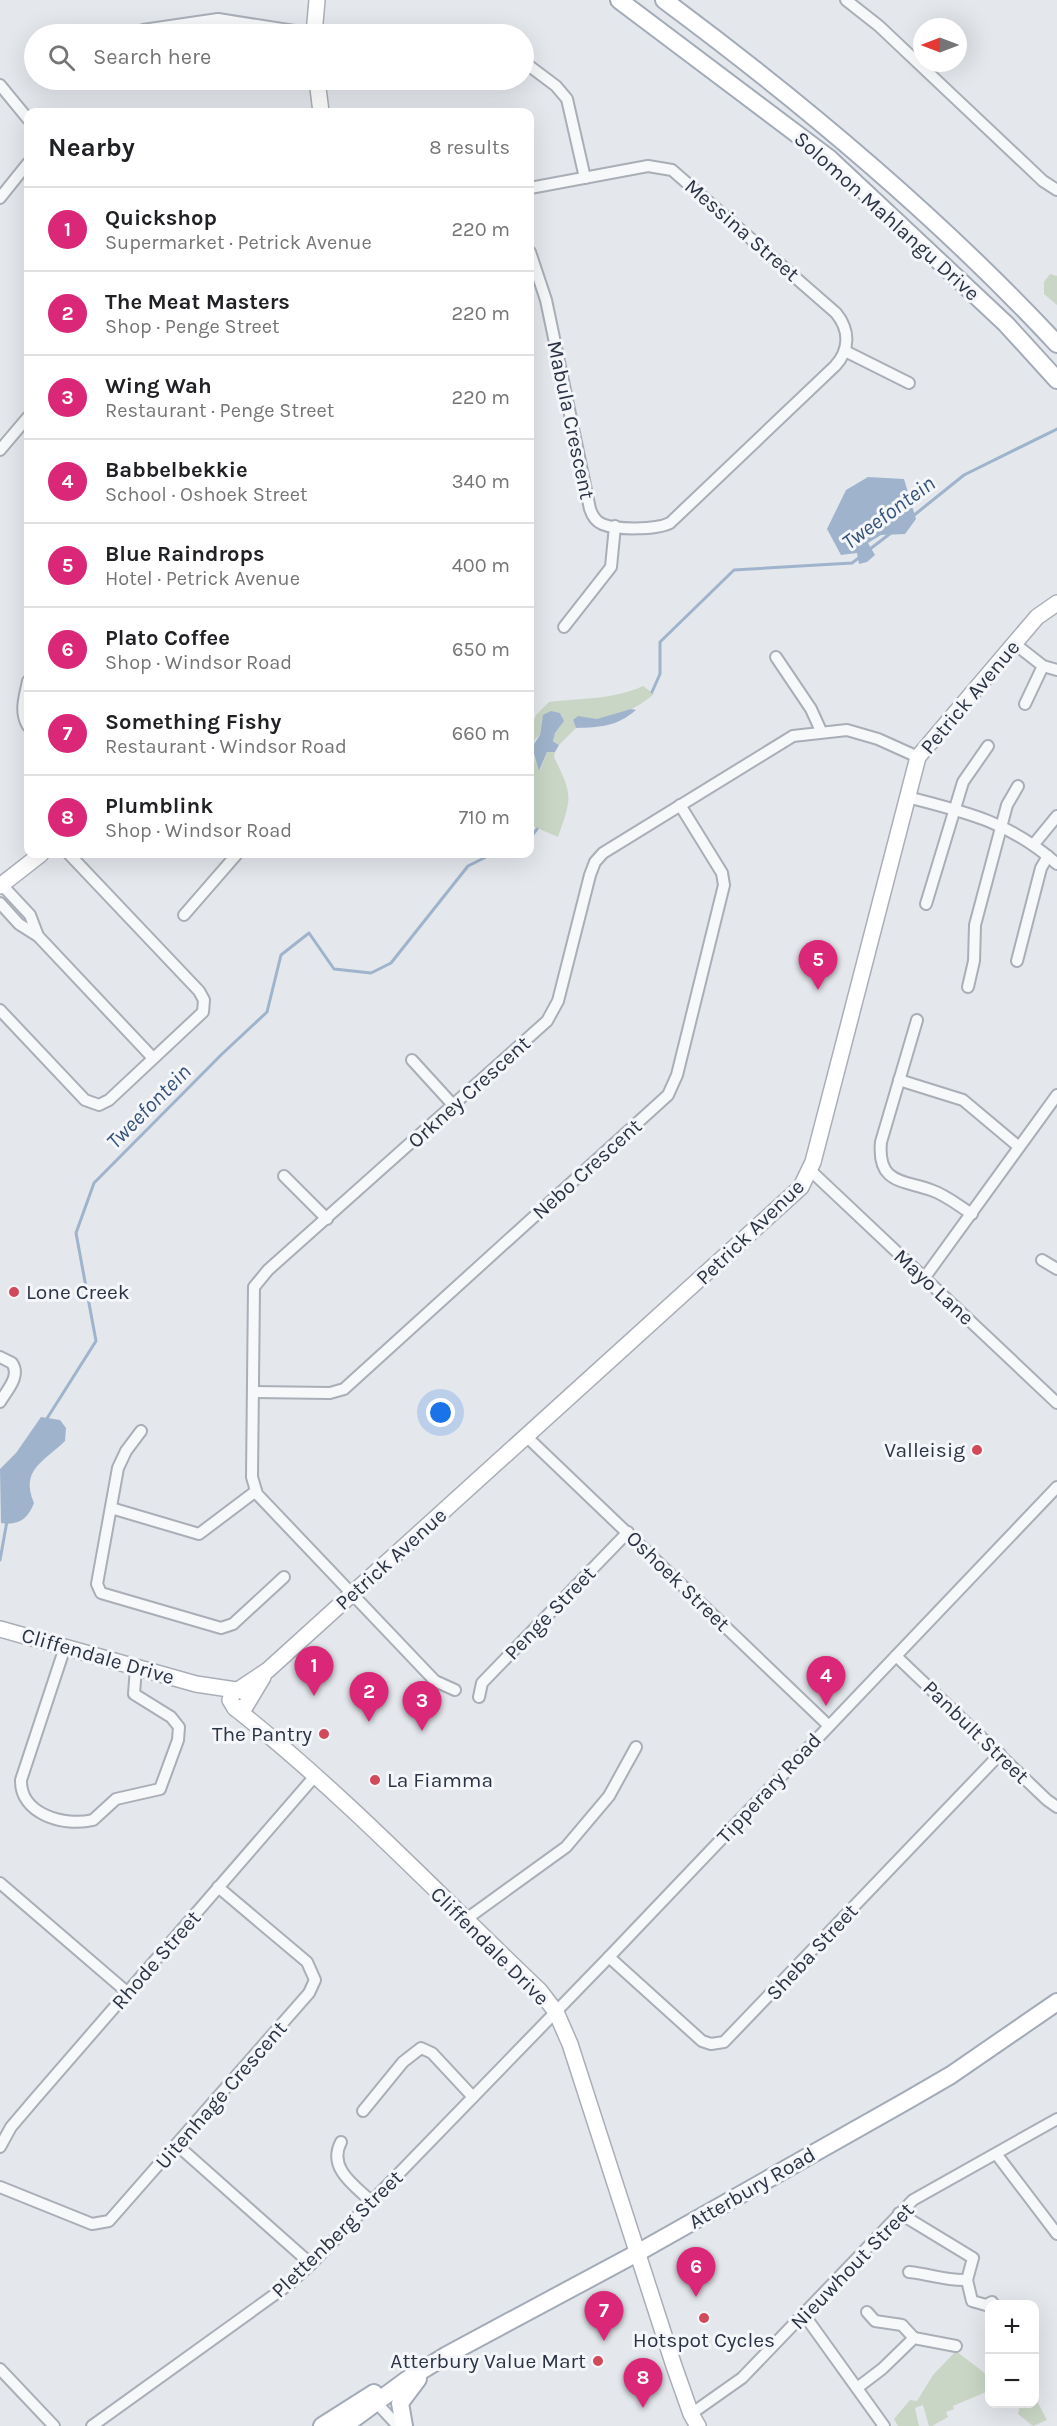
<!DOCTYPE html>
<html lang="en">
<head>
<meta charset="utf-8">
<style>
  :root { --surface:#fff; --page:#f2f2f2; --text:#202124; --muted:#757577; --line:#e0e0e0; --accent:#db2777 }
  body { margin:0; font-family:Karla,sans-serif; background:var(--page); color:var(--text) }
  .controls { position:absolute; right:18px; bottom:18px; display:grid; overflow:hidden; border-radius:12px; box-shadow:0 6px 24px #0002 }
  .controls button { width:54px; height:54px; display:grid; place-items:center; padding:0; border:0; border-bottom:2px solid var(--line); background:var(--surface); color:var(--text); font:30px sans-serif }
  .compass { position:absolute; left:913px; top:18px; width:54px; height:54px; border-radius:50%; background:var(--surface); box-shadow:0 6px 24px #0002; rotate:270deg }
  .you { position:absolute; left:441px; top:1413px; width:21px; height:21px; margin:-15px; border:4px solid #fff; border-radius:50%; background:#1a73e8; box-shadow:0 0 0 9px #1a73e833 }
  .badge { display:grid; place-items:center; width:39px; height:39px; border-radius:50%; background:var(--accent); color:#fff; font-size:20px; font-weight:700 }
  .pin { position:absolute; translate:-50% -50px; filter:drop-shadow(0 2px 3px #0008) }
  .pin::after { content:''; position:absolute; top:32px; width:21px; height:18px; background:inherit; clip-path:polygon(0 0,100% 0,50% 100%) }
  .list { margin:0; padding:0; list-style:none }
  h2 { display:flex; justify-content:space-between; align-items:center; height:78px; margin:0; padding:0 24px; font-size:26px }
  h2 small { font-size:20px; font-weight:400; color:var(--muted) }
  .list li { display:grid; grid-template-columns:39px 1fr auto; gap:18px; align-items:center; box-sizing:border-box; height:84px; padding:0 24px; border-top:2px solid var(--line) }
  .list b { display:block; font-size:22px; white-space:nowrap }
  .list p { margin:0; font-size:20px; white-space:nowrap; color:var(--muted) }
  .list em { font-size:20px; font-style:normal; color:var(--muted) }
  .icon { flex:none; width:33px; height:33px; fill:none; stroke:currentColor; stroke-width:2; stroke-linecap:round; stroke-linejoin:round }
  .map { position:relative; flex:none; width:1057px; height:2426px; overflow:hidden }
  .search { position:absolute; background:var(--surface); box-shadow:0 6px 24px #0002; left:24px; top:24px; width:510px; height:66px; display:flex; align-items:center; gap:15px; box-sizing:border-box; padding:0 21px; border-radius:33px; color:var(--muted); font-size:22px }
  .panel { position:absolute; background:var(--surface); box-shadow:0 6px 24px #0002; left:24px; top:108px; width:510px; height:750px; border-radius:12px }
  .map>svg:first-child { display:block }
</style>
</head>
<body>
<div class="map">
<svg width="1057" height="2426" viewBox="0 0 1057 2426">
  <rect width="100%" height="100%" fill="#e4e7ec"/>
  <g fill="#c9d6c5">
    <polygon points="1050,274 1057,276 1057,305 1044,294 1044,282"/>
    <path d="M643,686L654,694C639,707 618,718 597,719C588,719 582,718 573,720L576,728L559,745L553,740C554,728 568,725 560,713L542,719L540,735L535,739L531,751L540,771L547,752H555L554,757C573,796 572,797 558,837L530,825V730L536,715L549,702C581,698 613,700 643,686Z"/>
    <polygon points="956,2351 987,2375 985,2379 988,2391 953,2406 954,2409 946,2412 948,2417 932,2426 929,2426 923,2405 915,2408 919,2426 898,2426 894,2419 910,2400 917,2401 933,2375"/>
    <polygon points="1035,2397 1047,2420 1033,2426 1018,2414 1020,2406 1017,2404 1034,2404"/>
  </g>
  <g fill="#9fb4cc">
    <polygon points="868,477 904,479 916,519 905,534 881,535 868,543 875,555 867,562 859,564 857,553 841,555 827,529 846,490"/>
    <path d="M631,709L636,710C616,727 601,727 576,728L573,720L578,716L597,719Z"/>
    <polygon points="551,711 560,713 564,721 555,733 553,741 559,745 555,752 547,752 539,771 532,747 540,735 543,715"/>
    <path d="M41,1417L60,1420L66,1428L65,1441C44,1462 20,1469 34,1503C28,1519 18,1526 1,1523L0,1469L16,1453Z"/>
  </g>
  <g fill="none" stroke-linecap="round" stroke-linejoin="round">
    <g stroke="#9fb4cc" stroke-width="3">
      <polyline points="913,516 964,475 1057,429"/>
      <polyline points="870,549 891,533"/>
      <polyline points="652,692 660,674 660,642 734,570 852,563 860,557"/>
      <polyline points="530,838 537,829"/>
      <polyline points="46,1420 96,1341 76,1233 94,1183 222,1054 267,1012 281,955 309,933 334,969 371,973 391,963 468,866 492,854"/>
      <polyline points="0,1560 7,1521"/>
    </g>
    <g stroke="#a9aeb7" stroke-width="14">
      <g id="street">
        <polyline points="846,0 879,26 1043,181 1057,190"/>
        <polyline points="143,30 218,19 314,34"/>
        <polyline points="524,62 556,86 567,99 585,178"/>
        <polyline points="0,85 28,119"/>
        <path d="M530,188L648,166L672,170L836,313C850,330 850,350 835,366L670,523C656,530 616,530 602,524C595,521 592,515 590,509L546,300L530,252"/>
        <polyline points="0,198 28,163"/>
        <polyline points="845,351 909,383"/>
        <polyline points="0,450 28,417"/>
        <polyline points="564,627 611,567 615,526"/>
        <polyline points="1015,644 1043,666 1057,670"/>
        <polyline points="776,657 811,709 821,731"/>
        <path d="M28,681C25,696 19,712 28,726"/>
        <polyline points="1025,704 1043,666"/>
        <path d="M907,797C966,812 1010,822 1057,864"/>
        <polyline points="1034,844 1057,816"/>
        <polyline points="2,885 30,915 38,936"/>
        <polyline points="0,903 19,924 38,936 153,1058"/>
        <polyline points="926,904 963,782 988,746"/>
        <polyline points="184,915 237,854"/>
        <polyline points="1017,961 1041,868 1048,856"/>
        <polyline points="968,987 974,961 975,925 1007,805 1018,786"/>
        <polyline points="0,1010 85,1100 99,1105 109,1100 203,1012 204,1000 199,991 69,854"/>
        <path d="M917,1020L881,1142C877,1183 902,1180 931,1190C946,1195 959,1206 972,1214"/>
        <polyline points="412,1060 454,1106"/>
        <polyline points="899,1080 963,1100 1019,1147"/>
        <polyline points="811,1171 1057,1403"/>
        <polyline points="284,1176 327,1219"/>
        <polyline points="1042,1260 1057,1269"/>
        <polyline points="925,1277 1057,1095"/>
        <path d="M0,1357L12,1363C21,1376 7,1390 0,1402"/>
        <polyline points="253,1392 330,1393 344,1389 668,1095 677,1075 724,885 722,873 680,805"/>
        <polyline points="141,1431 126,1451 118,1468 97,1584 101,1593 221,1628 233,1624 284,1577"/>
        <polyline points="527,1437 828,1725"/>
        <polyline points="111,1508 199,1534 256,1491"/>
        <path d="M65,1647L21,1780C20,1814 64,1827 93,1820L116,1799L160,1789L178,1740L179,1727L171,1717L134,1694L136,1667"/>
        <polyline points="896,1656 1047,1800 1057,1807"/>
        <polyline points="455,1690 435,1681 257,1494 252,1477 254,1287 268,1270 547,1021 558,1001 590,875 595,862 603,853 793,736 847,730 878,739 918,757"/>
        <polyline points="479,1697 482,1683 628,1532"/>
        <polyline points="0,1883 128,1993"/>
        <polyline points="465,1920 566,1847 609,1796 636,1747"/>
        <polyline points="609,1957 702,2041 711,2044 724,2042 1000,1754"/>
        <polyline points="363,2111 403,2062 421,2048 432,2053 473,2097"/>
        <path d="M341,2142C327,2168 355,2186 372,2202"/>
        <polyline points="177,2145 311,2264"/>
        <polyline points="0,2147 11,2127 34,2100 315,1776"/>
        <polyline points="997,2155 1057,2234"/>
        <polyline points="0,2187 92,2224 109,2221 309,1993 315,1980 307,1962 218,1887"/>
        <polyline points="899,2213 973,2258 967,2280 972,2301 986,2305 992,2302"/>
        <path d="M909,2272C930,2274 945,2281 967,2280"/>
        <polyline points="867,2312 875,2321 902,2325 914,2338"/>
        <polyline points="805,2316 884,2426"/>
        <polyline points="0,2369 54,2426"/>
        <polyline points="857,2388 882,2369 914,2338 956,2346"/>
        <polyline points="372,2398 398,2426"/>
        <polyline points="691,2414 742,2378 913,2200 1057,2119"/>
        <polyline points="92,2426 288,2285 311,2264 609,1957 1057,1487"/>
      </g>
    </g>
    <g stroke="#a9aeb7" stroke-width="18">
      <g id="secondary">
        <polyline points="314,34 317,0"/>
        <polyline points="317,80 321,112"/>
        <polyline points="0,886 41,854"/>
        <polyline points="0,1629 196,1684 236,1690"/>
        <polyline points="238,1690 268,1670 801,1187 813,1162 918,757 1037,617 1057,603"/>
        <polyline points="249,1698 245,1692 238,1690 232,1694 230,1700 235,1708 245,1707 263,1677"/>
        <path d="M235,1708C344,1794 440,1896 540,1991L556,2012L570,2044L674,2366L691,2414L698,2426"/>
      </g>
    </g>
    <g stroke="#a3abb8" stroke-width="20">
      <g id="primary">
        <polyline points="619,0 830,159 1006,324 1057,380"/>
        <path d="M664,0C804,104 938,216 1057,344"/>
        <polyline points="322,2426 374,2393"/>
        <polyline points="344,2426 408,2379 447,2355 639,2252 908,2100 951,2075 1057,2002"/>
        <polyline points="404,2426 400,2403 418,2379"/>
      </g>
    </g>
    <use href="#street" stroke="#f7f8fa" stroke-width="10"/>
    <use href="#secondary" stroke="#fff" stroke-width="15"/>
    <use href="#primary" stroke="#fff" stroke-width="16"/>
  </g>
  <g fill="#d1495b" stroke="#f4f6f9" stroke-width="2">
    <circle cx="14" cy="1292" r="6"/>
    <circle cx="977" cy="1450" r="6"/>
    <circle cx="324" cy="1734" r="6"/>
    <circle cx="375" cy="1780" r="6"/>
    <circle cx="704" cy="2318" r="6"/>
    <circle cx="598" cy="2361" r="6"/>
  </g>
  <g text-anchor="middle" stroke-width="6" stroke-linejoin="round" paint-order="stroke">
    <g font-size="21" fill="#2b3445" stroke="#f4f6f9">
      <text transform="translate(887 216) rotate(42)" y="7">Solomon Mahlangu Drive</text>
      <text transform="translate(742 230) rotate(41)" y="7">Messina Street</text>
      <text transform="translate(571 420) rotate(78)" y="7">Mabula Crescent</text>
      <text transform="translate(970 697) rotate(-50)" y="7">Petrick Avenue</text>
      <text transform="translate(469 1092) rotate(-42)" y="7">Orkney Crescent</text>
      <text transform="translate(587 1169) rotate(-42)" y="7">Nebo Crescent</text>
      <text transform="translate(750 1232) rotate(-44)" y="7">Petrick Avenue</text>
      <text transform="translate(934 1287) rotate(43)" y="7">Mayo Lane</text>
      <text transform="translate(391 1559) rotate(-42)" y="7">Petrick Avenue</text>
      <text transform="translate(678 1581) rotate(44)" y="7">Oshoek Street</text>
      <text transform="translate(550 1613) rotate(-46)" y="7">Penge Street</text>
      <text transform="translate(98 1656) rotate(16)" y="7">Cliffendale Drive</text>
      <text transform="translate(976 1732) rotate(44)" y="7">Panbult Street</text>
      <text transform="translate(769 1788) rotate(-47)" y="7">Tipperary Road</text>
      <text transform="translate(490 1946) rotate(45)" y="7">Cliffendale Drive</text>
      <text transform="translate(812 1952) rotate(-47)" y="7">Sheba Street</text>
      <text transform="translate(156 1960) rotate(-49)" y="7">Rhode Street</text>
      <text transform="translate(221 2095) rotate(-49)" y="7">Uitenhage Crescent</text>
      <text transform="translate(752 2188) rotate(-30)" y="7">Atterbury Road</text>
      <text transform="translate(337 2234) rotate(-44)" y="7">Plettenberg Street</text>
      <text transform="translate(852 2266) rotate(-46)" y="7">Nieuwhout Street</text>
    </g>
    <g font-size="21" fill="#2b3445" stroke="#f4f6f9" text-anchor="end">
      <text x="26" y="1299" text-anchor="start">Lone Creek</text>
      <text x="965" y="1457">Valleisig</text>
      <text x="312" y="1741">The Pantry</text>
      <text x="387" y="1787" text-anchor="start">La Fiamma</text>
      <text x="704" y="2347" text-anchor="middle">Hotspot Cycles</text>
      <text x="586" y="2368">Atterbury Value Mart</text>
    </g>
    <g font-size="22" font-style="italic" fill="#34527a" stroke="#f4f6f9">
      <text transform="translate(888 512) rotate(-36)" y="8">Tweefontein</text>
      <text transform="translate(148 1106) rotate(-45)" y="8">Tweefontein</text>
    </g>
  </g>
</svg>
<div class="controls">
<button>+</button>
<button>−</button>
</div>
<svg class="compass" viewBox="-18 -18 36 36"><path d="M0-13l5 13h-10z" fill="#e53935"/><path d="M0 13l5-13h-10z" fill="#757577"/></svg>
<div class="you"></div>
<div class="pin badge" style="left:314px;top:1696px">1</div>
<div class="pin badge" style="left:369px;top:1722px">2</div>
<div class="pin badge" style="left:422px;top:1731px">3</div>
<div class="pin badge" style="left:826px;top:1706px">4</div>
<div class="pin badge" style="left:818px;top:990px">5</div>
<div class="pin badge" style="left:696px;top:2297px">6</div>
<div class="pin badge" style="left:604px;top:2341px">7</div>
<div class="pin badge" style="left:643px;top:2408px">8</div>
<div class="search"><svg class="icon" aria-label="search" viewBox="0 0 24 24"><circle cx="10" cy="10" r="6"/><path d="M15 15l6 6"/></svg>Search here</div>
<section class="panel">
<h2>Nearby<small>8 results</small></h2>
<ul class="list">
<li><span class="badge">1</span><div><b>Quickshop</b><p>Supermarket · Petrick Avenue</p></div><em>220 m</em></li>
<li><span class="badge">2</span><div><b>The Meat Masters</b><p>Shop · Penge Street</p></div><em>220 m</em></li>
<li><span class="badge">3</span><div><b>Wing Wah</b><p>Restaurant · Penge Street</p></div><em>220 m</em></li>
<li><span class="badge">4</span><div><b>Babbelbekkie</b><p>School · Oshoek Street</p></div><em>340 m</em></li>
<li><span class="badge">5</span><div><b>Blue Raindrops</b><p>Hotel · Petrick Avenue</p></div><em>400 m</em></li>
<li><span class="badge">6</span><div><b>Plato Coffee</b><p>Shop · Windsor Road</p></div><em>650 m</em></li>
<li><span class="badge">7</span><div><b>Something Fishy</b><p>Restaurant · Windsor Road</p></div><em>660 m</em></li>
<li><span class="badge">8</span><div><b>Plumblink</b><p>Shop · Windsor Road</p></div><em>710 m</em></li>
</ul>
</section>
</div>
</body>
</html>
